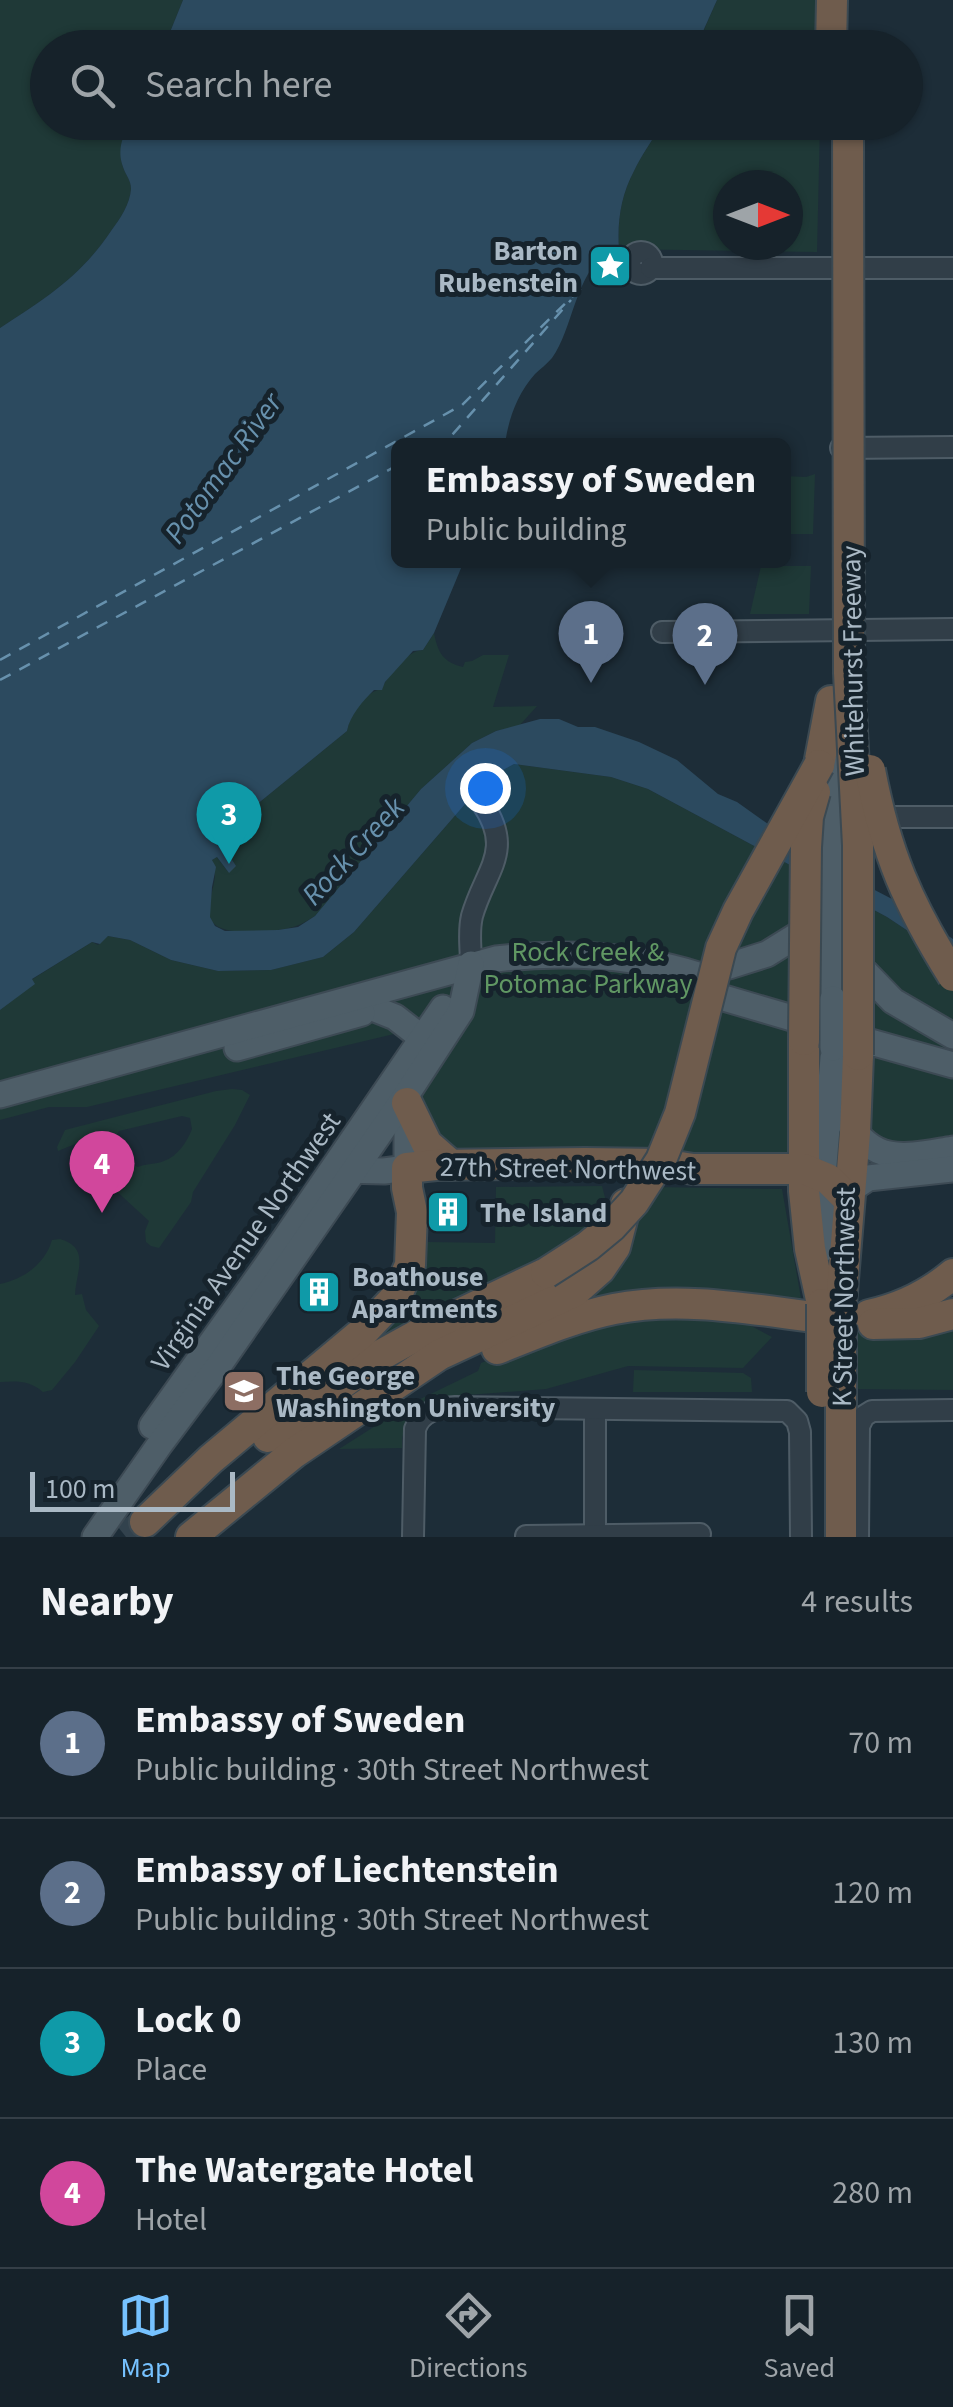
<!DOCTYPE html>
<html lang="en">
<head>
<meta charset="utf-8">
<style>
  :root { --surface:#16222a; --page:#1f2a32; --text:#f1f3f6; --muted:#9ea4a8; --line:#353f47; --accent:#76c2ff }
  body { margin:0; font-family:"Source Sans 3",sans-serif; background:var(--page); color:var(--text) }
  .compass { position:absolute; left:713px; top:170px; width:90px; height:90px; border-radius:50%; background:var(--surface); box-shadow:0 2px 8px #0004; rotate:90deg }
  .scale { position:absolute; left:30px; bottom:25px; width:205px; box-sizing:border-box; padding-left:10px; border:5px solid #aab9c5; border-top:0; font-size:28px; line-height:35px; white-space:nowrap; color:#aab9c5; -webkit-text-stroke:8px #16232c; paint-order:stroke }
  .you { position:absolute; left:485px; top:788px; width:35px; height:35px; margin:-25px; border:8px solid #fff; border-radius:50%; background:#1a73e8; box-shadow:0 0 0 15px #1a73e833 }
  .badge { display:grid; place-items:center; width:65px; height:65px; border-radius:50%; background:var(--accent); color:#fff; font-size:32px; font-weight:700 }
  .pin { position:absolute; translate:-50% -82px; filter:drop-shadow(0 2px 5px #0008) }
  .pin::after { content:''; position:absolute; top:52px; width:35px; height:30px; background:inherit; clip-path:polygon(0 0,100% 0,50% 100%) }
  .popup { position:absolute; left:391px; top:438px; width:400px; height:130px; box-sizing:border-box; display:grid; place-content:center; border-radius:15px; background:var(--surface); filter:drop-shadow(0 2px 8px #0005); font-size:32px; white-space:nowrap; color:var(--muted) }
  .popup b { font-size:38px; color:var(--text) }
  .popup::after { content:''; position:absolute; left:50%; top:100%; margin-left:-20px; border:20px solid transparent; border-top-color:var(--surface) }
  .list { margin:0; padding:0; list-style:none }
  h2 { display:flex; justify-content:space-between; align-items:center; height:130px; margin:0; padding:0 40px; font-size:42px }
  h2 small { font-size:32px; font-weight:400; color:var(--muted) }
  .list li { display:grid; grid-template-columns:65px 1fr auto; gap:30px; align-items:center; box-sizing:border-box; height:150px; padding:0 40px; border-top:2px solid var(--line) }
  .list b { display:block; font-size:38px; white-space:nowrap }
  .list p { margin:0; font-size:32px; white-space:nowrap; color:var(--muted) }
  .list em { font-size:32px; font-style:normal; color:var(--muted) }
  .icon { flex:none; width:55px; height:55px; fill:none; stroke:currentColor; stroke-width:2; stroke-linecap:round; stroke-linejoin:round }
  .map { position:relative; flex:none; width:953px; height:1537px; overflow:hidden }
  .search { position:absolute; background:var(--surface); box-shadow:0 2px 8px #0004; left:30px; right:30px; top:30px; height:110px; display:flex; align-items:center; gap:25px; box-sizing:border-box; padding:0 35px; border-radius:55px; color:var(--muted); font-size:38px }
  .sheet { height:730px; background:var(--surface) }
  nav { display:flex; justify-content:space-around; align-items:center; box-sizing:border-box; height:140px; border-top:2px solid var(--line); background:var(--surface); font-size:28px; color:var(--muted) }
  nav a { display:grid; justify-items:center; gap:5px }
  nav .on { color:var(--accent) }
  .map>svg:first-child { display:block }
</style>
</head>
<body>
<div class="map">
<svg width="953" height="1537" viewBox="0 0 953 1537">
  <rect width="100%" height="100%" fill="#1d2d38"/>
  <g fill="#1f3937" fill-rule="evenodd">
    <path d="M0,0H183L164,47L48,48V122L130,123C123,136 118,152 123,167C126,176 131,180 131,189C130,204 120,219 111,231C80,277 46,298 0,328Z"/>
    <polygon points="717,0 822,0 821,47 696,48"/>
    <path d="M662,123H820L817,252L619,249C617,222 621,195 634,171C642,154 653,140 662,123ZM728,185H788V245H728Z"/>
    <polygon points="815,474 813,534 784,534 784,476 806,477"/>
    <polygon points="761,566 811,566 809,614 750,614"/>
    <path d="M434,633C438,653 443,662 463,667L465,662L472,661L483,655H509L493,707L537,706L519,726L496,731L472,743L421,789L315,916C308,920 301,925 293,927C276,932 215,939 210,917C207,904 214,889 215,876C215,871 212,866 212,860L217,857L229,873L225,849L239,819L347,731C350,715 365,691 382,689C388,674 406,651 423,650Z"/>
    <path d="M514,764L611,777L648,789L887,917L953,961V1141C835,1154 714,1160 595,1155C572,1154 550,1151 527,1150C494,1149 461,1152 429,1143L411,1030L87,1107H49L0,1120V1010L34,983L31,980L92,942L98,945L108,936L130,940L171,960L218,971L271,970L323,957L354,932L479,788L490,777Z"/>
    <path d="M232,1089L242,1090L250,1095L235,1125L193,1192L191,1202L159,1248L151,1246L146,1242L145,1231L149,1221L112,1187L80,1142L58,1151L57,1147L65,1130L216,1091ZM182,1116L190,1118L192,1129C187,1142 178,1156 164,1161C155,1165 147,1163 138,1167L117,1158L118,1152L114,1151L112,1142L119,1131Z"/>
    <polygon points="602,1186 608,1209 592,1226 573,1242 375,1347 355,1347 428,1242 495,1243 496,1187"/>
    <polygon points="653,1187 782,1189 803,1310 532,1318"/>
    <path d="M60,1239C91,1248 76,1271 75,1295L82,1294L86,1310L99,1326L75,1362L52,1390L43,1392C29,1380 17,1381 0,1382V1284C24,1279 45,1264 52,1240Z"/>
    <polygon points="727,1313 772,1337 743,1368 628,1366 546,1389 467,1395 434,1400 420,1406 407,1422 402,1438 402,1448 339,1449 410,1404 478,1371 481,1363 518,1348 615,1317"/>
    <polygon points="953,1325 953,1390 854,1389 854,1331 893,1333"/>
    <polygon points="634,1370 743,1373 751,1378 752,1392 633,1392"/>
  </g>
  <g fill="#2c4a5f">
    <polygon points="183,0 717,0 696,47 164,47"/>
    <path d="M130,123H662C653,140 642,154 634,171C621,195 617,222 619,249C576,259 575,327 552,358C547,364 540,369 535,374C517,394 508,420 505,445L398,446V560L464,561L434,633L423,650L413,651L385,682L382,690H374C363,701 350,715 347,731L239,819L238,834L225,849L236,866L229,873L217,857L212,860L216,867L212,887L210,917L215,926L225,931L278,930L298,927L315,916L421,789L472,743L496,731L540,719H559L578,727H595L639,742L677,760L718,794L737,802L823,863L892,899L953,939V961L887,917L648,789L611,777L514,764L490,777L479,788L354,932L323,957L271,970L218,971L171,960L130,940L108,936L100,944L92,942L32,979L35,984L0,1010V328C46,298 80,277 111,231C120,219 130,204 131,189C131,180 126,176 123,167C117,151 122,137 130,123Z"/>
  </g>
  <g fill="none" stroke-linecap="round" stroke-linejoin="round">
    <g stroke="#6791ad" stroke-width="2.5" stroke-dasharray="12 10" stroke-linecap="butt">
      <polyline points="434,446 452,435 571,300"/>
      <polyline points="0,660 462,405 585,284"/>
      <polyline points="0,680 398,465"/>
    </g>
    <polyline stroke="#32424d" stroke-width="30" stroke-dasharray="30 15" stroke-linecap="butt" points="126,1537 145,1522"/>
    <g stroke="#4e5c66" stroke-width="24">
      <g id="minor">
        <circle cx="641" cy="263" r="11"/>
        <polyline points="651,268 953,268"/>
        <polyline points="841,448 953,447"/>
        <polyline points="662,632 953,629"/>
        <polyline points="870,817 953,817"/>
        <path d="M471,964C471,948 468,932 472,916C485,870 515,851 482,803"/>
        <polyline points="595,1535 595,1409"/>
        <polyline points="526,1536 700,1534"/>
        <path d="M413,1537L415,1429C421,1411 437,1408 455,1407L787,1411L797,1421L800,1432L801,1537"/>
        <polyline points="858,1537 859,1426 864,1416 872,1411 953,1410"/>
      </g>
    </g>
    <g stroke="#3d4a54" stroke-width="29">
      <g id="major">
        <polyline points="729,966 767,954 796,936"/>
        <polyline points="866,973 893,1001 953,1036"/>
        <polyline points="717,996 792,1018"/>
        <polyline points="833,999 835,818 839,715"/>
        <polyline points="375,1009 395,1017 422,1038"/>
        <polyline points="867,1041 953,1065"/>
        <polyline points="237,1048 362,1013"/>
        <path d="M0,1095L496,959C565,951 635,955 701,976"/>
        <path d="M848,1121C875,1167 909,1156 953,1149"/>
        <polyline points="342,1170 384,1171 407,1168 407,1103"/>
        <polyline points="848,1199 853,1188 868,1178 953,1169"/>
        <polyline points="822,1249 823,1176 833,1058"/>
        <polyline points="152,1426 267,1265 443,1008"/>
        <polyline points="95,1537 160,1444 217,1368 407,1094 461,1011 471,964"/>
      </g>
    </g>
    <g stroke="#3b4952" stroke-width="34">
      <g id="highway">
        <polyline points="831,48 832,0"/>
        <polyline points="819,765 831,701"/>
        <polyline points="804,1040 804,1191 810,1249 822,1304"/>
        <polyline points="407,1103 427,1144 451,1165"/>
        <polyline points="841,1304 855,1133 858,1055"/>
        <path d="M869,1315C901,1308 928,1295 953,1274"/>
        <polyline points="873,1324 919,1323 953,1314"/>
        <path d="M497,1349C535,1334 574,1317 614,1309C685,1295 760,1311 830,1319"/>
        <polyline points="268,1437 381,1355 430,1328 546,1273"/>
        <polyline points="145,1522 211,1459 364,1331 396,1297 410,1265 412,1212 407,1188 407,1168 436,1165 585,1163 662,1164 693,1169 804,1169 828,1179 848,1199"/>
        <polyline points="191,1537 294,1453 439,1355 574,1292 600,1269 615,1247 626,1204"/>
        <polyline points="841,1537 841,1332"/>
      </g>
    </g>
    <use href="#minor" stroke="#313e48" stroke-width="20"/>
    <use href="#major" stroke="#4e5e68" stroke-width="25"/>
    <use href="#highway" stroke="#6f5c4d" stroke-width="30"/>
    <g stroke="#3d4a54" stroke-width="29" stroke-linecap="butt">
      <polyline id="major-bridge" points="833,999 833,1048"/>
    </g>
    <g stroke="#3b4952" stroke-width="34" stroke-linecap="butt">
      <g id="highway-bridge">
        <polyline points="848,122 849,673 858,845 858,1055"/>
        <path d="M870,770C886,854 908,904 953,976"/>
        <polyline points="804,1040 806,847 808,817 815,792"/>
        <polyline points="546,1273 588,1246 611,1227 634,1202 661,1160 680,1113 721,948 738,911 819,765"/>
        <polyline points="822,1304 822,1392"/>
      </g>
    </g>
    <use href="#major-bridge" stroke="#4e5e68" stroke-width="25"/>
    <use href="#highway-bridge" stroke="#6f5c4d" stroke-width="30"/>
  </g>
  <defs>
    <g id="sight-square" transform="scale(2.25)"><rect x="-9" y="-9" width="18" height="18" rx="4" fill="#0f9aa8" stroke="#16232c"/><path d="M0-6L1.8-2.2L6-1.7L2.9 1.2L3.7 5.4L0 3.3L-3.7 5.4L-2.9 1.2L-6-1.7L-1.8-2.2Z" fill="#fff"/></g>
    <g id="building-square" transform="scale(2.25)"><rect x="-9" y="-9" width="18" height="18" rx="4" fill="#0f9aa8" stroke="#16232c"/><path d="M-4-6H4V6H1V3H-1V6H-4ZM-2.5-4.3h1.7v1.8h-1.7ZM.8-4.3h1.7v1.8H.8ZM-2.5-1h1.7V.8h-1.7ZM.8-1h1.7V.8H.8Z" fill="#fff"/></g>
    <g id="university-square" transform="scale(2.25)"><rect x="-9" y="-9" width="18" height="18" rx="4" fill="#8d6e63" stroke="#16232c"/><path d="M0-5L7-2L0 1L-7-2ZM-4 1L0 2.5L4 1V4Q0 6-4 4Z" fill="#fff"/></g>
  </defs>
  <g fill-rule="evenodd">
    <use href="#sight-square" x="610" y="266"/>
    <use href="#building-square" x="448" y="1212"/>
    <use href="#building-square" x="319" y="1292"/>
    <use href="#university-square" x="244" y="1391"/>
  </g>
  <g text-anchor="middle" stroke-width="10" stroke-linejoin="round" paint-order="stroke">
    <g font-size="28" font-weight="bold" fill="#aab9c5" stroke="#16232c" text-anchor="start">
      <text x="578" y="260" text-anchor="end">Barton<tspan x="578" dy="32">Rubenstein</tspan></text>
      <text x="480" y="1222">The Island</text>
      <text x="352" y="1286">Boathouse<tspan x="352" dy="32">Apartments</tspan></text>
      <text x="276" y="1385">The George<tspan x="276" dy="32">Washington University</tspan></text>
    </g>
    <g font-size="28" fill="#aab9c5" stroke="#16232c">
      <text transform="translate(852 661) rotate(-91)" y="10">Whitehurst Freeway</text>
      <text transform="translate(568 1168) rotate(1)" y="10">27th Street Northwest</text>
      <text transform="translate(245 1241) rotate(-55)" y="10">Virginia Avenue Northwest</text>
      <text transform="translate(843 1297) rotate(-89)" y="10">K Street Northwest</text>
    </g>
    <g font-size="28" fill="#609763" stroke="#16232c">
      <text x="588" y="961">Rock Creek &amp;<tspan x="588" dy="32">Potomac Parkway</tspan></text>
    </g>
    <g font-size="30" font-style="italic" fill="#6791ad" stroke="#16232c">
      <text transform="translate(223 468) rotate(-54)" y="10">Potomac River</text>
      <text transform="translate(353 851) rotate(-47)" y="10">Rock Creek</text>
    </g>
  </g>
</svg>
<svg class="compass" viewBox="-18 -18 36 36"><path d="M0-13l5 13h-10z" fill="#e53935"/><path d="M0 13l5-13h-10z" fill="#9ea4a8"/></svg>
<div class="scale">100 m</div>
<div class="you"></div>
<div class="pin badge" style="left:591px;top:683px;background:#5c6f8a">1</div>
<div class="popup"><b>Embassy of Sweden</b>Public building</div>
<div class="pin badge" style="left:705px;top:685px;background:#5c6f8a">2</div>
<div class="pin badge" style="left:229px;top:864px;background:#0f9aa8">3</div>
<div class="pin badge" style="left:102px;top:1213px;background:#d1479c">4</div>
<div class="search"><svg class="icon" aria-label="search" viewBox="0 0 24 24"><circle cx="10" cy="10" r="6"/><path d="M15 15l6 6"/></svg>Search here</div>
</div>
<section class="sheet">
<h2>Nearby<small>4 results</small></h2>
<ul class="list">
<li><span class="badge" style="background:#5c6f8a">1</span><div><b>Embassy of Sweden</b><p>Public building · 30th Street Northwest</p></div><em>70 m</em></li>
<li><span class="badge" style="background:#5c6f8a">2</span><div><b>Embassy of Liechtenstein</b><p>Public building · 30th Street Northwest</p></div><em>120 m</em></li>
<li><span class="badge" style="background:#0f9aa8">3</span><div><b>Lock 0</b><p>Place</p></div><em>130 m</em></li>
<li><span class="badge" style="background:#d1479c">4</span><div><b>The Watergate Hotel</b><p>Hotel</p></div><em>280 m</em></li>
</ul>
</section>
<nav>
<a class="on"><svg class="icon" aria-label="map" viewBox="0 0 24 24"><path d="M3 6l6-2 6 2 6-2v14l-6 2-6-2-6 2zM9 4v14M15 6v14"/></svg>Map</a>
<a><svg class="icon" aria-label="directions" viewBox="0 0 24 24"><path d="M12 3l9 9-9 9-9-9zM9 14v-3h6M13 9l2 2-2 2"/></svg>Directions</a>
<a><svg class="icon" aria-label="saved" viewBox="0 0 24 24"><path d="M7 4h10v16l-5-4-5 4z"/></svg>Saved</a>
</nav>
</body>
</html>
